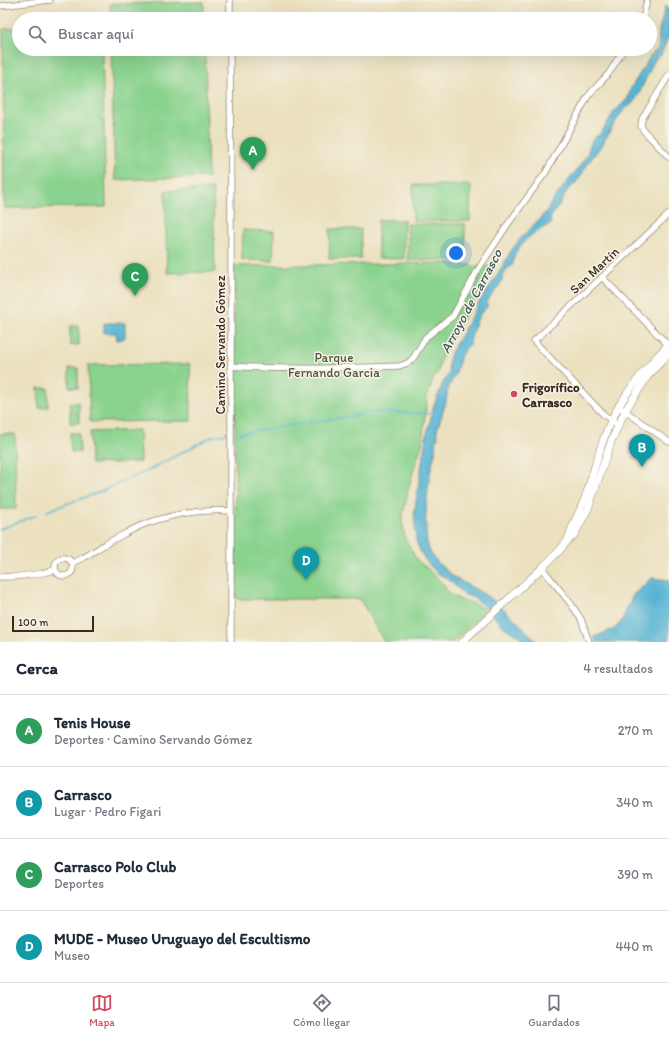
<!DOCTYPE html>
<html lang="es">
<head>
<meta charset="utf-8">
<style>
  :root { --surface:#fff; --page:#f2f2f3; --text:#1f2937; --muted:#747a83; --line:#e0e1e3; --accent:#d1495b }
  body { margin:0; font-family:Itim,sans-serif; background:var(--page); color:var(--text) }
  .scale { position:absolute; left:12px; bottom:10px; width:82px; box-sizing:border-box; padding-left:4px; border:2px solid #3b2a1e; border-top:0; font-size:11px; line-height:14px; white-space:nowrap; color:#3b2a1e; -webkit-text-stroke:3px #f7f3e8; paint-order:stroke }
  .you { position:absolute; left:456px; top:253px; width:14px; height:14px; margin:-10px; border:3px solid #fff; border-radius:50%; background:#1a73e8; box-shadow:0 0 0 6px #1a73e833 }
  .badge { display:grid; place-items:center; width:26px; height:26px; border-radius:50%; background:var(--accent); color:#fff; font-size:13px; font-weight:700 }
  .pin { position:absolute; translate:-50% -33px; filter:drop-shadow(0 1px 2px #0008) }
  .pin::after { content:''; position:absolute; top:21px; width:14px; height:12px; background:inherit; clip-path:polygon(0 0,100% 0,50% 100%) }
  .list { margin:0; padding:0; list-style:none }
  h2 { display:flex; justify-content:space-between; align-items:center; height:52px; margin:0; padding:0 16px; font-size:17px }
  h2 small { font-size:13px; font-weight:400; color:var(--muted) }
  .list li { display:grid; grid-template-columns:26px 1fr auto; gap:12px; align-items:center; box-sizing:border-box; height:72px; padding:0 16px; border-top:1px solid var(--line) }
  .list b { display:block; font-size:15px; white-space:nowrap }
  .list p { margin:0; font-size:13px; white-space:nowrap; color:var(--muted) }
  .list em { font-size:13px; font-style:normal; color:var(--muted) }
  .icon { flex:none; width:22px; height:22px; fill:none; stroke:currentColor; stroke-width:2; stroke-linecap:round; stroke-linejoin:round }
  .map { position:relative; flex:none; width:669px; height:642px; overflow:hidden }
  .search { position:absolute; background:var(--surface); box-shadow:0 4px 16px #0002; left:12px; right:12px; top:12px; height:44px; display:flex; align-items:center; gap:10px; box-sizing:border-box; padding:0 14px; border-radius:22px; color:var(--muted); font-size:15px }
  .sheet { height:340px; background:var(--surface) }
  nav { display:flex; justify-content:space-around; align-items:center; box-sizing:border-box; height:56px; border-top:1px solid var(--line); background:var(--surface); font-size:11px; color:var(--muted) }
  nav a { display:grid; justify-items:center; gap:2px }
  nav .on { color:var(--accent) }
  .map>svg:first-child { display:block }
</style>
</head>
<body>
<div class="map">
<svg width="669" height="642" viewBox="0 0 669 642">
  <rect width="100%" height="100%" fill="#f7f3e8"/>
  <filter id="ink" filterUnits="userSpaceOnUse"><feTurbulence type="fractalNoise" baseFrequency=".025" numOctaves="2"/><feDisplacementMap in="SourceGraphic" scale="8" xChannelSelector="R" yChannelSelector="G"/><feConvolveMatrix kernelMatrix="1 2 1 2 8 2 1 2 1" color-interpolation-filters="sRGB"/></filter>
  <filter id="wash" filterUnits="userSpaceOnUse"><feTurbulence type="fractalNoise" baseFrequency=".012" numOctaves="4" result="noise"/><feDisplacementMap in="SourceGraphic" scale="16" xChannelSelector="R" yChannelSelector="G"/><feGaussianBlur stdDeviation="0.9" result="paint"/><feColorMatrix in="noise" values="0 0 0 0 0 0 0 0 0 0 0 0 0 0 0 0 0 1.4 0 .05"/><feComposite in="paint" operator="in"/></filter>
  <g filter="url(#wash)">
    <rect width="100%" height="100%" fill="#ebe1bf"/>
    <g fill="#8ad38e" stroke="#627e56">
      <polygon points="204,2 204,19 111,19 110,4"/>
      <polygon points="19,28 19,49 102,49 106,207 4,208 3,29"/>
      <polygon points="111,49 205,49 208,177 115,180"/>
      <polygon points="413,185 471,185 470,221 413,221"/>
      <polygon points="213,189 215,272 167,273 165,191"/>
      <polygon points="378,220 404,220 404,259 378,258"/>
      <rect x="408" y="224" width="57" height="36"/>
      <polygon points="330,229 361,229 361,259 329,259"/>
      <polygon points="243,230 274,231 273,261 242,260"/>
      <polygon points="442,263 495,267 450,340 441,358 438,372 433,379 427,398 422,445 414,468 407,495 402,520 405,538 416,559 429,570 443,584 449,594 461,600 473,603 484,609 485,611 453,642 384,642 360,599 236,599 234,266"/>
      <rect x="70" y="326" width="9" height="19"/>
      <polygon points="190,364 191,421 90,422 88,365"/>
      <polygon points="69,368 78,368 78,388 69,387"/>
      <polygon points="38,388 48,388 48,407 39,408"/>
      <rect x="70" y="403" width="9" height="20"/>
      <polygon points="139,430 140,462 91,464 90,432"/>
      <polygon points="70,433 79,433 80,452 71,452"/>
      <polygon points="0,434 15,434 16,509 0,509"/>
    </g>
    <g fill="#55b4d3" stroke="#486f78">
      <path d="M666,6L669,8V35L661,55L655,59L638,96L633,103L623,111L616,121L603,143L589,162L582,174L574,185L568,189L560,204L550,218L551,224C535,231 514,245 513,264L507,269L499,286L488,300L487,307L480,314L472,332L470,343L461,355L455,375L448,388L446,402L437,430L438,437L435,442C437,451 433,459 431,468C428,488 425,509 426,529C426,534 427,542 428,547C432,560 452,577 464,583C475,589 483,593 493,600C509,613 523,627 537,642H521V637L504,627L486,608L474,598L465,595L448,579L437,573L426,561L420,551L416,541L414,514L426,437L434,405L443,383L449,373L448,363L452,351L478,304L497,276L511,251L520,239L546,212L553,200L576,171L587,155L592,140L601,133L614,112L628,98L631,88L651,55L658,49L659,29Z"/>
      <polygon points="104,323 125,323 125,337 123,339 117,340 116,333 104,333"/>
      <polygon points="652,578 669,580 669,642 596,642 594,637 614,629 621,622 633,595"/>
    </g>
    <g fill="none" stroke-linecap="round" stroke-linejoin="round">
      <g stroke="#55b4d3" stroke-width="1.5">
        <polyline points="236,434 376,412 433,414"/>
        <polyline points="47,511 100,492 149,470 213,436 227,434"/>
        <polyline points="0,529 37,515"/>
      </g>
    </g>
  </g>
  <g filter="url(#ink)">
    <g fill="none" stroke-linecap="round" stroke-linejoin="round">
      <g stroke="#93866e" stroke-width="7">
        <g id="minor">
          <polyline points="230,0 230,19"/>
          <polyline points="0,6 50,0"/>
          <polyline points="643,19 647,0"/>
          <polyline points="230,49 231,225 231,642"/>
          <polyline points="669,75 642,119 641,126 644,131 669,157"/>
          <polyline points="602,277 668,345"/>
          <path d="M230,366C286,370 343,368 399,366L408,363L414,357L426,337L453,316L479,268L508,224L546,172L588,96L609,73L624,49"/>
          <polyline points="618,406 669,442"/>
          <polyline points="618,425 603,414 534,341 669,214"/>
          <circle cx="64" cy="567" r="9"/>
          <path d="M72,563C85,558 97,549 109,542C119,537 129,531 140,526C167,515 200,509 230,511"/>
          <polyline points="542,568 571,604 581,619 589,642"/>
          <path d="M0,577C19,577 37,575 55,570"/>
        </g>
      </g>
      <g stroke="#93866e" stroke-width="8">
        <g id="major">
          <path d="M568,540C572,524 581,510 586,495C596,465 603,432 619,406C633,383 650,363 669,344"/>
          <polyline points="462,642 542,568 559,551 568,540 574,535 588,509 612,439 625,411 647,377 669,353"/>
        </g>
      </g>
      <use href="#minor" stroke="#fff" stroke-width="5.5"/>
      <use href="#major" stroke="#fff" stroke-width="7"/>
    </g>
  </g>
  <circle fill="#d1495b" stroke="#f7f3e8" stroke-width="1.5" cx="514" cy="394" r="4"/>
  <g text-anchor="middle" stroke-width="3" stroke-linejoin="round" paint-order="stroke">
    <g font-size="13" fill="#3b2a1e" stroke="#f7f3e8">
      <text transform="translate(594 270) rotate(-43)" y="5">San Martín</text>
      <text transform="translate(220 345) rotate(-90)" y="5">Camino Servando Gómez</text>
    </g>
    <g font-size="13" fill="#4f543a" stroke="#f7f3e8">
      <text x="334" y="362">Parque<tspan x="334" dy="15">Fernando Garcia</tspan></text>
    </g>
    <g font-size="13" font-weight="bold" fill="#3b2a1e" stroke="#f7f3e8" text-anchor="start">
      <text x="522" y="392">Frigorífico<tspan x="522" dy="15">Carrasco</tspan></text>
    </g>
    <g font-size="14" font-style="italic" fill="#445a5d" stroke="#f7f3e8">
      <text transform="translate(471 301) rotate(-62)" y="5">Arroyo de Carrasco</text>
    </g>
  </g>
</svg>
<div class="scale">100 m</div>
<div class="you"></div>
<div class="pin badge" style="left:253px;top:170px;background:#2e9e5b">A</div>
<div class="pin badge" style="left:642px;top:467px;background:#0f9aa8">B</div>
<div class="pin badge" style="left:135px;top:296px;background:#2e9e5b">C</div>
<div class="pin badge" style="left:306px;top:580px;background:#0f9aa8">D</div>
<div class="search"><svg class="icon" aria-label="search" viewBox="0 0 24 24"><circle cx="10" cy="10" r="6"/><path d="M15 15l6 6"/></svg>Buscar aquí</div>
</div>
<section class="sheet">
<h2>Cerca<small>4 resultados</small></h2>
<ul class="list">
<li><span class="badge" style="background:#2e9e5b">A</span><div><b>Tenis House</b><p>Deportes · Camino Servando Gómez</p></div><em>270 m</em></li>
<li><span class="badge" style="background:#0f9aa8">B</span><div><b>Carrasco</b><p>Lugar · Pedro Figari</p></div><em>340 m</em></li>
<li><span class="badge" style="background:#2e9e5b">C</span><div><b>Carrasco Polo Club</b><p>Deportes</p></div><em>390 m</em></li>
<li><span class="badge" style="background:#0f9aa8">D</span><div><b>MUDE - Museo Uruguayo del Escultismo</b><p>Museo</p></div><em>440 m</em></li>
</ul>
</section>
<nav>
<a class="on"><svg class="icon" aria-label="map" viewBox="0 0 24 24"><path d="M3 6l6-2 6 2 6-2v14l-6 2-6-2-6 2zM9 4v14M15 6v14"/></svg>Mapa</a>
<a><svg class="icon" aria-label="directions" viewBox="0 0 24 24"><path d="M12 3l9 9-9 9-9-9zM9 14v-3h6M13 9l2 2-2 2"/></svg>Cómo llegar</a>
<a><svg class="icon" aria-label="saved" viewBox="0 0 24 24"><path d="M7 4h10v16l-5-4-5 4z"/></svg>Guardados</a>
</nav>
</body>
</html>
